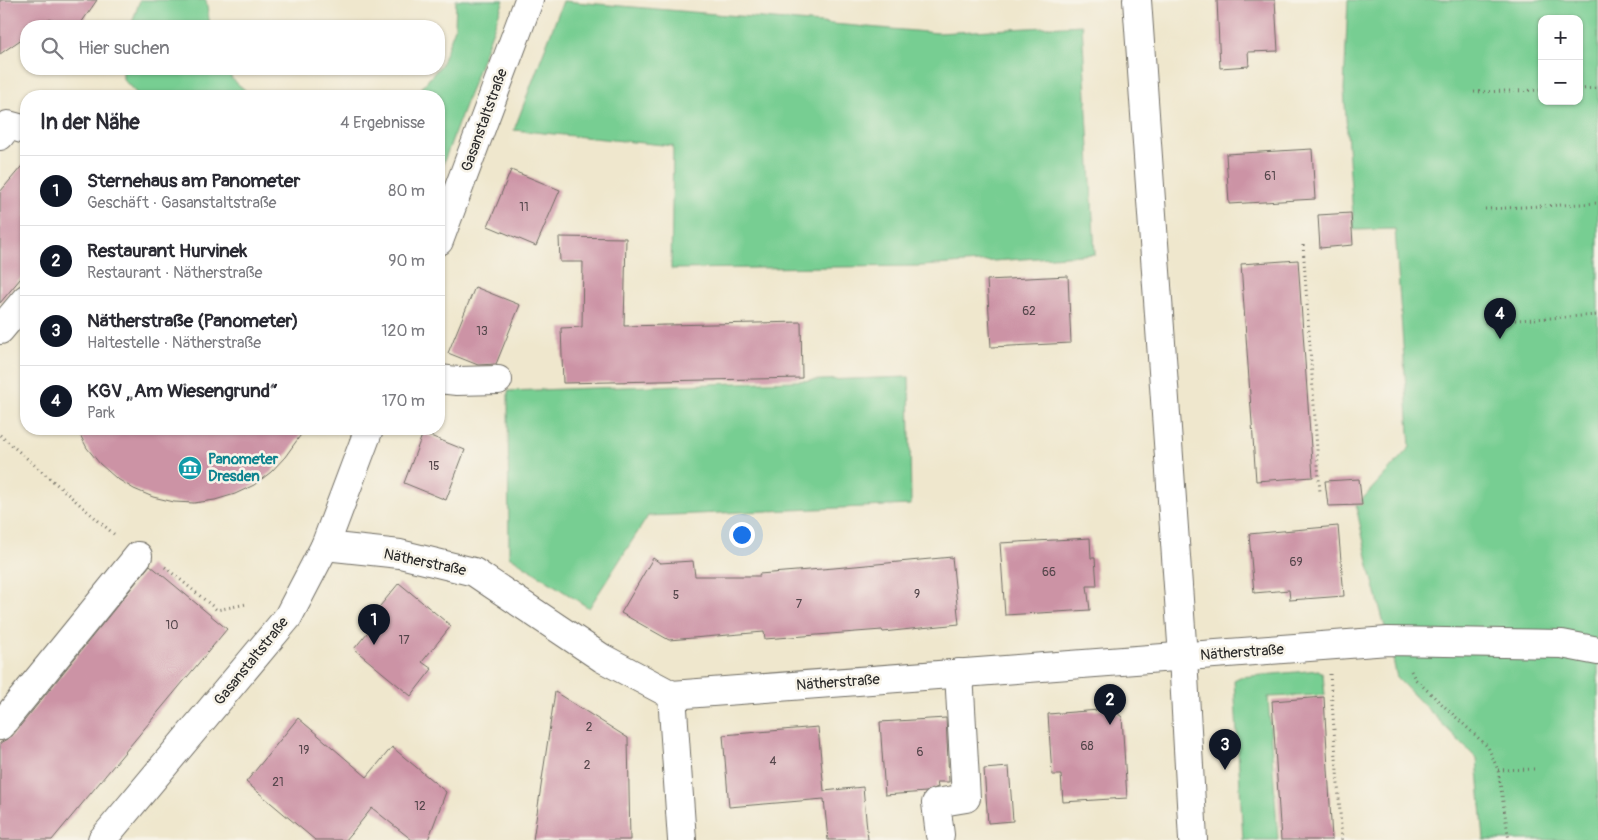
<!DOCTYPE html>
<html lang="de">
<head>
<meta charset="utf-8">
<style>
  :root { --surface:#fff; --page:#f2f2f3; --text:#2b2b33; --muted:#7c7c81; --line:#e1e1e2; --accent:#111827 }
  body { margin:0; font-family:Pangolin,sans-serif; background:var(--page); color:var(--text) }
  .controls { position:absolute; right:15px; top:15px; display:grid; overflow:hidden; border-radius:10px; box-shadow:0 1px 4px #0004 }
  .controls button { width:45px; height:45px; display:grid; place-items:center; padding:0; border:0; border-bottom:1px solid var(--line); background:var(--surface); color:var(--text); font:25px sans-serif }
  .you { position:absolute; left:741px; top:534px; width:18px; height:18px; margin:-12px; border:4px solid #fff; border-radius:50%; background:#1a73e8; box-shadow:0 0 0 8px #1a73e833 }
  .badge { display:grid; place-items:center; width:32px; height:32px; border-radius:50%; background:var(--accent); color:#fff; font-size:16px; font-weight:700 }
  .pin { position:absolute; translate:-50% -41px; filter:drop-shadow(0 1px 2px #0008) }
  .pin::after { content:''; position:absolute; top:26px; width:18px; height:15px; background:inherit; clip-path:polygon(0 0,100% 0,50% 100%) }
  .list { margin:0; padding:0; list-style:none }
  h2 { display:flex; justify-content:space-between; align-items:center; height:65px; margin:0; padding:0 20px; font-size:21px }
  h2 small { font-size:16px; font-weight:400; color:var(--muted) }
  .list li { display:grid; grid-template-columns:32px 1fr auto; gap:15px; align-items:center; box-sizing:border-box; height:70px; padding:0 20px; border-top:1px solid var(--line) }
  .list b { display:block; font-size:19px; white-space:nowrap }
  .list p { margin:0; font-size:16px; white-space:nowrap; color:var(--muted) }
  .list em { font-size:16px; font-style:normal; color:var(--muted) }
  .icon { flex:none; width:28px; height:28px; fill:none; stroke:currentColor; stroke-width:2; stroke-linecap:round; stroke-linejoin:round }
  .map { position:relative; flex:none; width:1598px; height:840px; overflow:hidden }
  .search { position:absolute; background:var(--surface); box-shadow:0 1px 4px #0004; left:20px; top:20px; width:425px; height:55px; display:flex; align-items:center; gap:12px; box-sizing:border-box; padding:0 18px; border-radius:20px; color:var(--muted); font-size:19px }
  .panel { position:absolute; background:var(--surface); box-shadow:0 1px 4px #0004; left:20px; top:90px; width:425px; height:345px; border-radius:20px }
  .map>svg:first-child { display:block }
</style>
</head>
<body>
<div class="map">
<svg width="1598" height="840" viewBox="0 0 1598 840">
  <rect width="100%" height="100%" fill="#f7f3e8"/>
  <filter id="ink" filterUnits="userSpaceOnUse"><feTurbulence type="fractalNoise" baseFrequency=".02" numOctaves="2"/><feDisplacementMap in="SourceGraphic" scale="10" xChannelSelector="R" yChannelSelector="G"/><feConvolveMatrix kernelMatrix="1 2 1 2 8 2 1 2 1" color-interpolation-filters="sRGB"/></filter>
  <filter id="wash" filterUnits="userSpaceOnUse"><feTurbulence type="fractalNoise" baseFrequency=".0096" numOctaves="4" result="noise"/><feDisplacementMap in="SourceGraphic" scale="20" xChannelSelector="R" yChannelSelector="G"/><feGaussianBlur stdDeviation="1.12" result="paint"/><feColorMatrix in="noise" values="0 0 0 0 0 0 0 0 0 0 0 0 0 0 0 0 0 1.4 0 .05"/><feComposite in="paint" operator="in"/></filter>
  <g filter="url(#wash)">
    <rect width="100%" height="100%" fill="#efe7cd"/>
    <g fill="#77ce92" stroke="#517c5e" fill-rule="evenodd">
      <polygon points="140,0 206,0 210,26 131,26"/>
      <polygon points="456,0 504,0 439,175 439,96 414,96 441,65 455,28"/>
      <path d="M1348,0H1598V840H1484L1477,759L1397,678L1391,650L1370,570L1356,506L1410,447L1395,229L1354,230L1344,90ZM1542,19H1579V101H1542Z"/>
      <polygon points="563,1 938,33 1082,25 1095,254 921,266 671,269 673,146 514,130"/>
      <polygon points="123,69 227,69 232,79 252,96 139,96 123,79"/>
      <polygon points="909,377 911,505 648,516 589,608 509,556 508,391"/>
      <polygon points="1319,670 1323,675 1325,695 1268,697 1278,840 1243,840 1234,680 1240,677"/>
    </g>
    <g id="blocks">
      <g fill="#cc93a5">
        <polygon points="0,0 97,0 79,26 60,26 50,19 40,26 26,26 26,36 0,54"/>
        <polygon points="1217,0 1275,0 1278,51 1248,52 1249,66 1220,68"/>
        <polygon points="1312,149 1315,199 1229,204 1226,154"/>
        <polygon points="26,161 26,272 0,303 0,192"/>
        <polygon points="511,170 560,190 536,246 488,226"/>
        <polygon points="1351,213 1353,245 1320,248 1318,215"/>
        <polygon points="559,237 626,238 624,326 801,322 802,378 563,383 561,328 582,327 583,262 560,262"/>
        <polygon points="1298,260 1313,477 1256,481 1241,264"/>
        <polygon points="1068,276 1071,343 991,347 987,280"/>
        <polygon points="475,287 520,305 496,364 478,365 448,353"/>
        <polygon points="77,429 305,429 285,457 271,472 254,485 235,494 215,500 194,503 174,502 153,497 134,489 116,478 100,464 87,448"/>
        <polygon points="423,433 465,450 446,500 404,483"/>
        <polygon points="1359,479 1362,505 1328,506 1325,481"/>
        <polygon points="1338,526 1344,596 1290,600 1289,590 1254,593 1249,534"/>
        <polygon points="1090,538 1091,558 1095,558 1097,586 1087,586 1090,610 1005,615 1000,543"/>
        <polygon points="952,557 959,624 883,632 882,630 765,639 764,632 669,640 621,613 653,558 660,563 693,561 695,576 760,576 759,574 834,568"/>
        <polygon points="150,565 227,629 52,840 0,840 0,743 12,736"/>
        <polygon points="399,583 451,626 422,662 432,669 411,696 354,649 372,627 366,623"/>
        <polygon points="555,692 628,738 630,840 533,840"/>
        <polygon points="1324,697 1332,840 1281,840 1272,701"/>
        <polygon points="1112,709 1122,717 1127,798 1063,802 1061,775 1052,775 1048,714"/>
        <polygon points="298,718 367,777 392,747 446,792 428,840 412,840 372,808 346,840 315,840 246,782"/>
        <polygon points="946,718 949,782 937,782 938,787 926,792 885,795 880,722"/>
        <polygon points="818,727 824,791 863,787 868,840 828,840 824,799 729,807 723,735"/>
        <polygon points="1009,767 1013,821 988,823 984,769"/>
      </g>
    </g>
  </g>
  <g filter="url(#ink)">
    <use href="#blocks" fill-opacity="0" stroke="#706d64" stroke-width="1"/>
    <g fill="none" stroke-linecap="round" stroke-linejoin="round">
      <g stroke="#706d64" stroke-width="30">
        <g id="minor">
          <polyline points="0,136 8,125 26,130"/>
          <polyline points="439,241 529,0"/>
          <polyline points="0,330 26,299"/>
          <polyline points="439,379 457,381 498,380"/>
          <polyline points="325,546 400,554 474,572 602,658 672,695 1388,641 1562,644 1598,651"/>
          <polyline points="672,695 682,840"/>
          <polyline points="0,726 138,556"/>
          <polyline points="940,835 936,803 966,798 959,673"/>
          <polyline points="102,840 288,617 325,546 369,429"/>
        </g>
      </g>
      <g stroke="#706d64" stroke-width="30">
        <polyline id="major" points="1137,0 1183,657 1193,840"/>
      </g>
      <g stroke="#706d64" stroke-width="3" stroke-dasharray="1 4" stroke-linecap="butt">
        <polyline points="1579,89 1598,88"/>
        <polyline points="1474,92 1542,90"/>
        <polyline points="1485,209 1598,203"/>
        <polyline points="1303,245 1320,493"/>
        <polyline points="1485,322 1598,315"/>
        <polyline points="0,435 116,536"/>
        <polyline points="165,567 217,610 246,604"/>
        <polyline points="1411,671 1415,679 1488,747 1498,770 1509,840"/>
        <polyline points="1330,674 1342,840"/>
        <polyline points="1498,770 1536,769"/>
      </g>
      <use href="#minor" stroke="#fff" stroke-width="28"/>
      <use href="#major" stroke="#fff" stroke-width="28"/>
    </g>
  </g>
  <defs>
    <g id="museum-disc" transform="scale(1.25)"><circle r="9.5" fill="#0f9aa8" stroke="#f7f3e8"/><path d="M0-6L6-3V-2H-6V-3ZM-5-1h2V3h-2ZM-1-1h2V3h-2ZM3-1h2V3H3ZM-6 4H6V6H-6Z" fill="#fff"/></g>
  </defs>
  <g fill-rule="evenodd">
    <use href="#museum-disc" x="190" y="468"/>
  </g>
  <g text-anchor="middle" stroke-width="5" stroke-linejoin="round" paint-order="stroke">
    <g font-size="12" fill="#53454a">
      <text x="1270" y="180">61</text>
      <text x="524" y="211">11</text>
      <text x="1029" y="315">62</text>
      <text x="482" y="335">13</text>
      <text x="434" y="470">15</text>
      <text x="1296" y="566">69</text>
      <text x="1049" y="576">66</text>
      <text x="917" y="598">9</text>
      <text x="676" y="599">5</text>
      <text x="799" y="608">7</text>
      <text x="172" y="629">10</text>
      <text x="404" y="644">17</text>
      <text x="589" y="731">2</text>
      <text x="1087" y="750">68</text>
      <text x="304" y="754">19</text>
      <text x="920" y="756">6</text>
      <text x="773" y="765">4</text>
      <text x="587" y="769">2</text>
      <text x="278" y="786">21</text>
      <text x="420" y="810">12</text>
    </g>
    <g font-size="15" fill="#2b2b2b" stroke="#f7f3e8">
      <text transform="translate(484 120) rotate(-70)" y="5">Gasanstaltstraße</text>
      <text transform="translate(425 562) rotate(12)" y="5">Nätherstraße</text>
      <text transform="translate(1242 652) rotate(-4)" y="5">Nätherstraße</text>
      <text transform="translate(251 661) rotate(-51)" y="5">Gasanstaltstraße</text>
      <text transform="translate(838 682) rotate(-4)" y="5">Nätherstraße</text>
    </g>
    <g font-size="15" font-weight="bold" fill="#0d838f" stroke="#f7f3e8" text-anchor="start">
      <text x="208" y="464">Panometer<tspan x="208" dy="17">Dresden</tspan></text>
    </g>
  </g>
</svg>
<div class="controls">
<button>+</button>
<button>−</button>
</div>
<div class="you"></div>
<div class="pin badge" style="left:374px;top:645px">1</div>
<div class="pin badge" style="left:1110px;top:725px">2</div>
<div class="pin badge" style="left:1225px;top:770px">3</div>
<div class="pin badge" style="left:1500px;top:339px">4</div>
<div class="search"><svg class="icon" aria-label="search" viewBox="0 0 24 24"><circle cx="10" cy="10" r="6"/><path d="M15 15l6 6"/></svg>Hier suchen</div>
<section class="panel">
<h2>In der Nähe<small>4 Ergebnisse</small></h2>
<ul class="list">
<li><span class="badge">1</span><div><b>Sternehaus am Panometer</b><p>Geschäft · Gasanstaltstraße</p></div><em>80 m</em></li>
<li><span class="badge">2</span><div><b>Restaurant Hurvinek</b><p>Restaurant · Nätherstraße</p></div><em>90 m</em></li>
<li><span class="badge">3</span><div><b>Nätherstraße (Panometer)</b><p>Haltestelle · Nätherstraße</p></div><em>120 m</em></li>
<li><span class="badge">4</span><div><b>KGV „Am Wiesengrund“</b><p>Park</p></div><em>170 m</em></li>
</ul>
</section>
</div>
</body>
</html>
